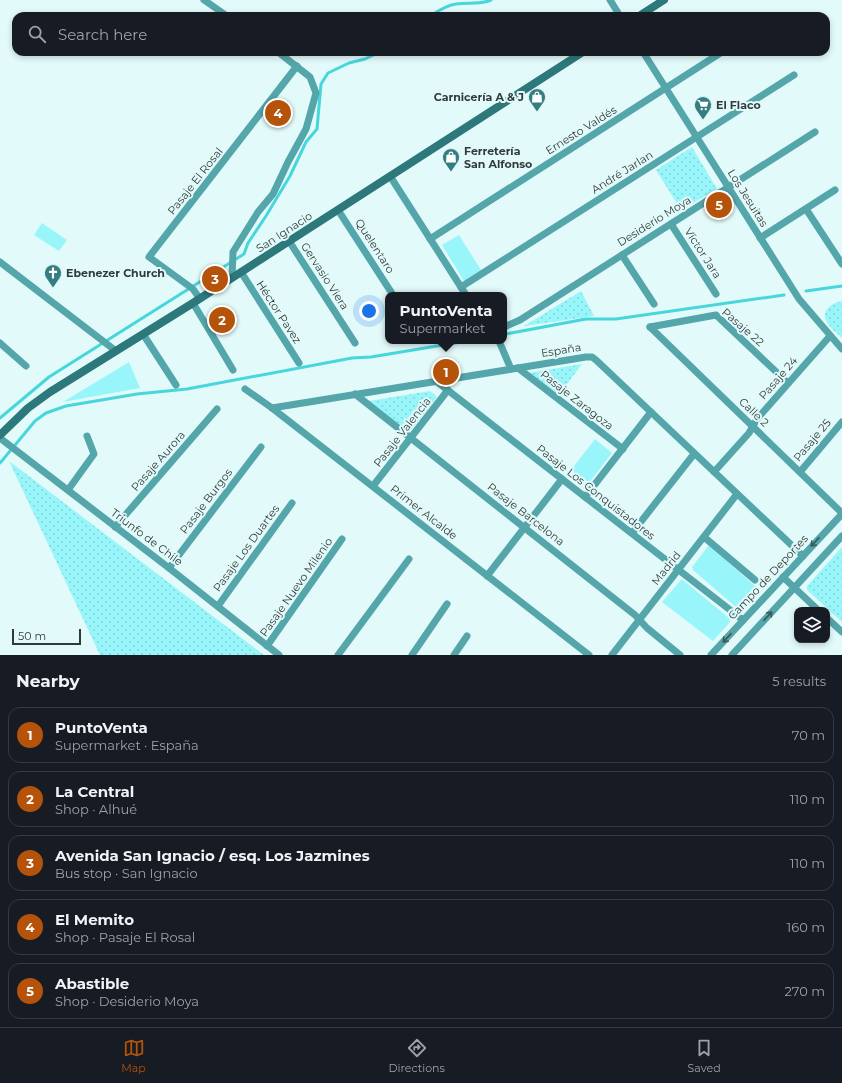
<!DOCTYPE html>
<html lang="en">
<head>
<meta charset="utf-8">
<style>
  :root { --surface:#171b24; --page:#242831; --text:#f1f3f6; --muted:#9ea1a6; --line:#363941; --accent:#b45309 }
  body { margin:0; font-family:Montserrat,sans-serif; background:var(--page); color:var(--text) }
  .controls { position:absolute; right:12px; bottom:12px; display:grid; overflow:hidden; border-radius:8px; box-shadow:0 2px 6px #0003 }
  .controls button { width:36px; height:36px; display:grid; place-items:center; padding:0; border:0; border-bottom:1px solid var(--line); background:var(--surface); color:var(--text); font:20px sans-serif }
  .scale { position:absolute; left:12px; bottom:10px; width:69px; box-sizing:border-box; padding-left:4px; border:2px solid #313a3a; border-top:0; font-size:11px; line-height:14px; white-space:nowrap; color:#313a3a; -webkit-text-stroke:3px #e3fafa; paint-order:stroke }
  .you { position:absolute; left:369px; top:311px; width:14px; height:14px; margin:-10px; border:3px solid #fff; border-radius:50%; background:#1a73e8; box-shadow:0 0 0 6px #1a73e833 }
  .badge { display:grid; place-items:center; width:26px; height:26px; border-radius:50%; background:var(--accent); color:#fff; font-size:13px; font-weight:700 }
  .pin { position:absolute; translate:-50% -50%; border:2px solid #fff; box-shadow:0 1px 4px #0006 }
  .popup { position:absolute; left:385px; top:292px; width:122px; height:52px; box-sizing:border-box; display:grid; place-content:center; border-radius:8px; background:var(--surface); filter:drop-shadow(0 1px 3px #0005); font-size:13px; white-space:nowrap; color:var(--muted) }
  .popup b { font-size:15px; color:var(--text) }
  .popup::after { content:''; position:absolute; left:50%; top:100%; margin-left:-8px; border:8px solid transparent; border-top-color:var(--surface) }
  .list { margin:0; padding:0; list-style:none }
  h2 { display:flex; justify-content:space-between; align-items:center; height:52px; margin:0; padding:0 16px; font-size:17px }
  h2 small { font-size:13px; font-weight:400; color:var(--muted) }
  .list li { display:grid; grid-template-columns:26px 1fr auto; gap:12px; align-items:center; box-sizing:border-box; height:56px; margin:0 8px 8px; padding:0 8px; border:1px solid var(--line); border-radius:12px }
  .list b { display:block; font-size:15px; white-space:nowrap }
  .list p { margin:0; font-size:13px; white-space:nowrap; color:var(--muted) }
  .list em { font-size:13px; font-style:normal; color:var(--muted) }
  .icon { flex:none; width:22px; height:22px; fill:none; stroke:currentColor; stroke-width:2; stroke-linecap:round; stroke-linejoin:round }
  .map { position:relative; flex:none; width:842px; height:655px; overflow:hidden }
  .search { position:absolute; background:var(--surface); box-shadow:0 2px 6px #0003; left:12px; right:12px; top:12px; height:44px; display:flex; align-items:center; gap:10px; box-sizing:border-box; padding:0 14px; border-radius:12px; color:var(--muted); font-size:15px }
  .sheet { height:372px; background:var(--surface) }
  nav { display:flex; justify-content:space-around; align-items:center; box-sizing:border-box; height:56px; border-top:1px solid var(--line); background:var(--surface); font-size:11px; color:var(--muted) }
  nav a { display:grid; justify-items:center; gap:2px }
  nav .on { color:var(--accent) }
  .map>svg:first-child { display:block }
</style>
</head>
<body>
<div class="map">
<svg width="842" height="655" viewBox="0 0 842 655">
  <defs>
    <pattern id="park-dots" width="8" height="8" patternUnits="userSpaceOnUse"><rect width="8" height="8" fill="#98f6fb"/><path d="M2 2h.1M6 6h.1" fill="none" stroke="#83d4d8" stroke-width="1.8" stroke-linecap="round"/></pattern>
  </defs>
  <rect width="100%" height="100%" fill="#e3fafa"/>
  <g fill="#98f6fb">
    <polygon points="42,223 67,240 59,251 34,235"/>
    <polygon points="459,235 481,270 464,281 442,245"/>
    <polygon points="129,362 140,388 63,402"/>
    <polygon points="595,439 612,453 589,483 571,470"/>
    <polygon points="709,545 756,587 737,608 693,570 692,567"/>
    <polygon points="681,580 683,580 729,618 730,622 713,641 662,602"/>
  </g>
  <g fill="url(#park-dots)">
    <polygon points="692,147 717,189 681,210 656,170"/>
    <polygon points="581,291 594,316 524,326"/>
    <path d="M842,301V338C837,333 830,328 827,322C820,311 832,303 842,301Z"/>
    <polygon points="582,364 558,396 528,373"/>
    <polygon points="430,391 437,397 409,433 369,401"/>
    <polygon points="9,461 264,655 100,655"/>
    <polygon points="842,547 842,622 807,590 807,586"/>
  </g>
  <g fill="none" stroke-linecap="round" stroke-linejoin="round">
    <g stroke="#47d6dc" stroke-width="3">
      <path d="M430,16C438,11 447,5 456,4C468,2 479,5 491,0"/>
      <polyline points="806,291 842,286"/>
      <polyline points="506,334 586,319 616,319 784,295"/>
      <polyline points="0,418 49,377 244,254 248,243 266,216 290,176 306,142 317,129 321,84 328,73 349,63 365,59 380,52"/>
      <polyline points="0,463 35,421 46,413 66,406 137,394 187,389 352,358 371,357 467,341"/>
    </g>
    <g stroke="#54a6aa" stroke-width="7">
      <polyline points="204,0 227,16"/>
      <polyline points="610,0 620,16"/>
      <polyline points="643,52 799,299 842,349"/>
      <polyline points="390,176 466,295"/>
      <polyline points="806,209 842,264"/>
      <polyline points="338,210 393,295"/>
      <polyline points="671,224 716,294"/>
      <polyline points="760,238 835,190"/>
      <polyline points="430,239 722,52"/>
      <polyline points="289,241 355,343"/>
      <polyline points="622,255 654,304"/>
      <polyline points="0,262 116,351"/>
      <polyline points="241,272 299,363"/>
      <polyline points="232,278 233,252 258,212 273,194 288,162 306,129 316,93 310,77 278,52"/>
      <polyline points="461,287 794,75"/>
      <polyline points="200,299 193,289 149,257 297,66"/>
      <polyline points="193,303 233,370"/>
      <polyline points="504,327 520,320 815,132"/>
      <polyline points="650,327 842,513"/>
      <polyline points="650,327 716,315 788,383"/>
      <polyline points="143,334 176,385"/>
      <polyline points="499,341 511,369"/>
      <polyline points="0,343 26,366"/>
      <polyline points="518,368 623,449"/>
      <polyline points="436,381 743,620"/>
      <polyline points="245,389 272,408 589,655"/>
      <polyline points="355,394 635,615 647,628 680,655"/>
      <polyline points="272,408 586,357 592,357 596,360 803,556"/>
      <polyline points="0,438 169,568 279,655"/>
      <polyline points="714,472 749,433 757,419 830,336"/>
      <polyline points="800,472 842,422"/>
      <polyline points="373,486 448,390"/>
      <polyline points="68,490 94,454 87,436"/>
      <polyline points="585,497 651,412"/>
      <polyline points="115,527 217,409"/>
      <polyline points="632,533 694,454"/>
      <polyline points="704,537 755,580"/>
      <polyline points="169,568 261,447"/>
      <polyline points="487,576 562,479"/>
      <polyline points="783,577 818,610"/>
      <polyline points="218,606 292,503"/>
      <polyline points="827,618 842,632"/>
      <polyline points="267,646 342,539"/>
      <polyline points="338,655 409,559"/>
      <polyline points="412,655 447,604"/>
      <polyline points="454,655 467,636"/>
      <polyline points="612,655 737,494"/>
      <polyline points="711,655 842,514"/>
      <polyline points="732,655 842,536"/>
    </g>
    <g stroke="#2c787b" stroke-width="8">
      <polyline points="639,16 664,0"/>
      <polyline points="0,435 28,408 50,392 193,303 583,52"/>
    </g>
  </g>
  <defs><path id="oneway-shaft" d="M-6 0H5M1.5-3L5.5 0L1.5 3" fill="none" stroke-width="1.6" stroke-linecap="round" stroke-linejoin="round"/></defs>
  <g stroke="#3c5a5c">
    <use href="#oneway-shaft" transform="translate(815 542) rotate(133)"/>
    <use href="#oneway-shaft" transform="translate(768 616) rotate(-47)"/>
    <use href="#oneway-shaft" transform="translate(727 638) rotate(133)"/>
  </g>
  <defs>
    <g id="shop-pin" transform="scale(0.9)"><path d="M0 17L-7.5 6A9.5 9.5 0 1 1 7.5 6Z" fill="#347d80" stroke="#e3fafa"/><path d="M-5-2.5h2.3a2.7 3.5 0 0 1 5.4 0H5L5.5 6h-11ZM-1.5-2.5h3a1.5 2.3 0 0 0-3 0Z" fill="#fff"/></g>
    <g id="supermarket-pin" transform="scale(0.9)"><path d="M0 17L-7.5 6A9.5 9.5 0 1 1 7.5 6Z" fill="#347d80" stroke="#e3fafa"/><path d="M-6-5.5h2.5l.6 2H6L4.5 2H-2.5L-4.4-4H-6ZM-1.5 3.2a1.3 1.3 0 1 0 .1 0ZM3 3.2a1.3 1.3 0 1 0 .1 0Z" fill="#fff"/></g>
    <g id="church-pin" transform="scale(0.9)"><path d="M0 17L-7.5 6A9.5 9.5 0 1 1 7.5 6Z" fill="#347d80" stroke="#e3fafa"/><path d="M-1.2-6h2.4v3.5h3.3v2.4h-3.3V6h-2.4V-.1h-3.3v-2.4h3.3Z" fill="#fff"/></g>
  </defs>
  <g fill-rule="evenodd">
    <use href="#shop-pin" x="537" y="97"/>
    <use href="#supermarket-pin" x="703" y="105"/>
    <use href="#shop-pin" x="451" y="157"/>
    <use href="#church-pin" x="53" y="273"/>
  </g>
  <g text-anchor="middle" stroke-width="4" stroke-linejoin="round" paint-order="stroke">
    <g font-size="11" font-weight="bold" fill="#313a3a" stroke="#e3fafa" text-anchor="start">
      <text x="524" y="101" text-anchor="end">Carnicería A &amp; J</text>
      <text x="716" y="109">El Flaco</text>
      <text x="464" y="155">Ferretería<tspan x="464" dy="13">San Alfonso</tspan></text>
      <text x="66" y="277">Ebenezer Church</text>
    </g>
    <g font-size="11" fill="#313a3a" stroke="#e3fafa">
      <text transform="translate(581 130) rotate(-32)" y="4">Ernesto Valdés</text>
      <text transform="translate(622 172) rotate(-32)" y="4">André Jarlan</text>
      <text transform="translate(195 181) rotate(-52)" y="4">Pasaje El Rosal</text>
      <text transform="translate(748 198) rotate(58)" y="4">Los Jesuitas</text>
      <text transform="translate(654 221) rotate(-32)" y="4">Desiderio Moya</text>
      <text transform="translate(284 232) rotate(-33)" y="4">San Ignacio</text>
      <text transform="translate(375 246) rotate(57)" y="4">Quelentaro</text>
      <text transform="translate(703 253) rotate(57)" y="4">Víctor Jara</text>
      <text transform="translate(325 276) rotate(57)" y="4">Gervasio Viera</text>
      <text transform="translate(279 312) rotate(57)" y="4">Héctor Pavez</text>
      <text transform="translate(743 327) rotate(41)" y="4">Pasaje 22</text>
      <text transform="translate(561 350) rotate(-9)" y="4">España</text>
      <text transform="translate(778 378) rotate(-49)" y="4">Pasaje 24</text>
      <text transform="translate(577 400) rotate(38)" y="4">Pasaje Zaragoza</text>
      <text transform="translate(754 412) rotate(44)" y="4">Calle 2</text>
      <text transform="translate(402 432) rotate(-52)" y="4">Pasaje Valencia</text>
      <text transform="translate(812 440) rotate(-50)" y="4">Pasaje 25</text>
      <text transform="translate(158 461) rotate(-49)" y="4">Pasaje Aurora</text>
      <text transform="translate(596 492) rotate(38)" y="4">Pasaje Los Conquistadores</text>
      <text transform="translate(206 501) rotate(-53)" y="4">Pasaje Burgos</text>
      <text transform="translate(424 512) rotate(38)" y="4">Primer Alcalde</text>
      <text transform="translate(526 514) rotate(38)" y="4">Pasaje Barcelona</text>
      <text transform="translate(147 537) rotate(37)" y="4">Triunfo de Chile</text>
      <text transform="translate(246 548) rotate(-54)" y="4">Pasaje Los Duartes</text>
      <text transform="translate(666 568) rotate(-52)" y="4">Madrid</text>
      <text transform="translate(768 577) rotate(-47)" y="4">Campo de Deportes</text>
      <text transform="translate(296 587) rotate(-55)" y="4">Pasaje Nuevo Milenio</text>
    </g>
  </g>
</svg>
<div class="controls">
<button><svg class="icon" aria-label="layers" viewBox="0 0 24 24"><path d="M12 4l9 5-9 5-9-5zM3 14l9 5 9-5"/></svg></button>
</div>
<div class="scale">50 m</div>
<div class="you"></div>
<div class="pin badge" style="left:446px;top:372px">1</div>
<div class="popup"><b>PuntoVenta</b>Supermarket</div>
<div class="pin badge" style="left:222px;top:320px">2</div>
<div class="pin badge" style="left:215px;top:279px">3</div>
<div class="pin badge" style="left:278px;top:113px">4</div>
<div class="pin badge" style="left:719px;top:205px">5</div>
<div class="search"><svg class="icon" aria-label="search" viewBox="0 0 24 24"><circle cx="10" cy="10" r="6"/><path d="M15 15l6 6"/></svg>Search here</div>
</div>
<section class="sheet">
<h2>Nearby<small>5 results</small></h2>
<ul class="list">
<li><span class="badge">1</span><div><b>PuntoVenta</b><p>Supermarket · España</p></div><em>70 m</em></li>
<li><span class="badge">2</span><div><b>La Central</b><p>Shop · Alhué</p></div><em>110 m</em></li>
<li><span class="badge">3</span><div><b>Avenida San Ignacio / esq. Los Jazmines</b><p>Bus stop · San Ignacio</p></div><em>110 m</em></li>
<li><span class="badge">4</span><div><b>El Memito</b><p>Shop · Pasaje El Rosal</p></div><em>160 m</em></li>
<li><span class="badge">5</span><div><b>Abastible</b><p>Shop · Desiderio Moya</p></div><em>270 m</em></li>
</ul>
</section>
<nav>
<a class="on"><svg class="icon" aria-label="map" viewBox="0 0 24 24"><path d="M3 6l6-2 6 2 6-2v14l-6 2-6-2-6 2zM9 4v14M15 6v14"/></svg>Map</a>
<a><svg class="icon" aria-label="directions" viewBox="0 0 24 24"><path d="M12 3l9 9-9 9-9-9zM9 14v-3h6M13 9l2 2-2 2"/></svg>Directions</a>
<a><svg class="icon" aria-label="saved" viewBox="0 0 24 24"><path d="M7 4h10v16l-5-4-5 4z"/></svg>Saved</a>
</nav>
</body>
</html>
